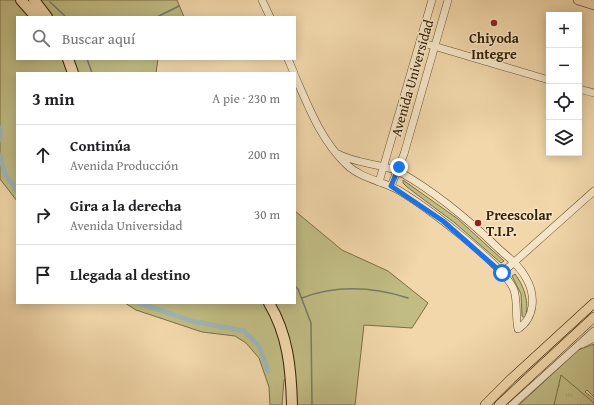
<!DOCTYPE html>
<html lang="es">
<head>
<meta charset="utf-8">
<style>
  :root { --surface:#fff; --page:#f2f2f2; --text:#202124; --muted:#757577; --line:#e0e0e0 }
  body { margin:0; font-family:"Gentium Book Plus",serif; background:var(--page); color:var(--text) }
  .controls { position:absolute; right:12px; top:12px; display:grid; overflow:hidden; border-radius:0px; box-shadow:0 2px 10px #0003 }
  .controls button { width:36px; height:36px; display:grid; place-items:center; padding:0; border:0; border-bottom:1px solid var(--line); background:var(--surface); color:var(--text); font:20px sans-serif }
  .stop { position:absolute; width:12px; height:12px; margin:-9px; border:3px solid #1a73e8; border-radius:50%; background:#fff }
  .stop.end { background:#1a73e8; border-color:#fff; box-shadow:0 1px 4px #0008 }
  .list { margin:0; padding:0; list-style:none }
  h2 { display:flex; justify-content:space-between; align-items:center; height:52px; margin:0; padding:0 16px; font-size:17px }
  h2 small { font-size:13px; font-weight:400; color:var(--muted) }
  .list li { display:grid; grid-template-columns:26px 1fr auto; gap:12px; align-items:center; box-sizing:border-box; height:60px; padding:0 16px; border-top:1px solid var(--line) }
  .list b { display:block; font-size:15px; white-space:nowrap }
  .list p { margin:0; font-size:13px; white-space:nowrap; color:var(--muted) }
  .list em { font-size:13px; font-style:normal; color:var(--muted) }
  .icon { flex:none; width:22px; height:22px; fill:none; stroke:currentColor; stroke-width:2; stroke-linecap:round; stroke-linejoin:round }
  .map { position:relative; flex:none; width:594px; height:405px; overflow:hidden }
  .search { position:absolute; background:var(--surface); box-shadow:0 2px 10px #0003; left:16px; top:16px; width:280px; height:44px; display:flex; align-items:center; gap:10px; box-sizing:border-box; padding:0 14px; border-radius:0px; color:var(--muted); font-size:15px }
  .panel { position:absolute; background:var(--surface); box-shadow:0 2px 10px #0003; left:16px; top:72px; width:280px; height:232px; border-radius:0px }
  .map>svg:first-child { display:block }
</style>
</head>
<body>
<div class="map">
<svg width="594" height="405" viewBox="0 0 594 405">
  <defs>
    <pattern id="park-tufts" width="24" height="20" patternUnits="userSpaceOnUse"><rect width="24" height="20" fill="#c1bc84"/><path d="M3 7l-1-3M5 7V3M7 7l1-3M15 17l-1-3M17 17v-4M19 17l1-3" fill="none" stroke="#a6a170"/></pattern>
  </defs>
  <rect width="100%" height="100%" fill="#f1d7aa"/>
  <filter id="stains"><feTurbulence type="fractalNoise" baseFrequency=".005" numOctaves="4"/><feColorMatrix values="0 0 0 0 .2 0 0 0 0 .09 0 0 0 0 .02 0 0 0 .5 -.17"/></filter>
  <radialGradient id="worn" r=".72"><stop offset=".6" stop-color="#630" stop-opacity="0"/><stop offset="1" stop-color="#630" stop-opacity=".3"/></radialGradient>
  <g fill="#c1bc84" stroke="#7a6e44">
    <polygon points="0,0 177,0 184,17 17,17 17,59 158,59 156,73 17,73 17,201 0,179"/>
    <polygon points="403,180 458,219 504,261 501,263 455,223 407,187 403,183"/>
    <polygon points="295,211 342,250 388,271 428,303 412,328 364,325 355,405 295,405 295,379 284,380 282,405 270,405 269,387 259,358 246,343 235,336 202,332 136,310 125,303 295,303"/>
    <path d="M515,274C524,286 530,303 525,318L522,316L521,294L512,276Z"/>
    <polygon points="594,344 594,397 587,390 585,392 594,399 594,405 519,405 578,350"/>
  </g>
  <polygon fill="url(#park-tufts)" stroke="#7a6e44" points="561,375 594,403 594,405 554,405"/>
  <g fill="none" stroke-linecap="round" stroke-linejoin="round">
    <g stroke="#747b6e" stroke-width="1.5">
      <polyline points="50,2 66,17"/>
      <polyline points="157,17 179,6"/>
      <polyline points="87,59 92,73"/>
      <polyline points="295,286 298,289 311,323 312,405"/>
      <path d="M302,298C336,285 373,287 408,298"/>
    </g>
    <g stroke="#9fb7b4" stroke-width="5">
      <polyline points="0,128 0,140"/>
      <polyline points="0,155 5,174 17,191"/>
      <polyline points="139,303 192,321 244,331 259,346 268,371"/>
    </g>
    <g stroke="#634e2e" stroke-width="8">
      <g id="minor">
        <polyline points="262,0 270,17"/>
        <polyline points="420,42 549,80"/>
        <polyline points="288,59 294,73"/>
        <path d="M295,76C309,108 321,140 346,164C361,179 383,181 400,191C425,206 504,265 514,290C518,303 515,316 518,329C535,318 536,295 526,278C520,266 509,258 499,249C469,220 434,191 398,171C377,163 356,164 336,153"/>
        <polyline points="579,89 594,93"/>
        <polyline points="379,182 432,0"/>
        <polyline points="391,186 404,154 448,0"/>
        <polyline points="502,273 594,191"/>
        <polyline points="582,344 594,338"/>
        <polyline points="512,405 594,331"/>
      </g>
    </g>
    <g stroke="#342005" stroke-width="10">
      <g id="major">
        <polyline points="578,0 594,5"/>
        <polyline points="485,405 511,379 594,303"/>
        <polyline points="499,405 594,317"/>
      </g>
    </g>
    <g stroke="#342005" stroke-width="12">
      <g id="highway">
        <polyline points="21,0 36,17"/>
        <polyline points="34,0 47,17"/>
        <polyline points="68,59 73,73"/>
        <path d="M269,303C288,335 291,368 292,405"/>
      </g>
    </g>
    <use href="#minor" stroke="#f6e5c8" stroke-width="7"/>
    <use href="#major" stroke="#f1d7aa" stroke-width="9"/>
    <use href="#highway" stroke="#f1d7aa" stroke-width="10"/>
  </g>
  <g fill="none" stroke-linecap="round" stroke-linejoin="round">
    <polyline stroke="#1a73e8" stroke-width="5" points="399,167 391,186 443,221 502,273"/>
  </g>
  <g fill="#8f2418" stroke="#f6e5c8" stroke-width="1.5">
    <circle cx="494" cy="23" r="4"/>
    <circle cx="478" cy="223" r="4"/>
  </g>
  <g text-anchor="middle" stroke-width="3" stroke-linejoin="round" paint-order="stroke">
    <g font-size="14" font-weight="bold" fill="#342005" stroke="#f6e5c8">
      <text x="494" y="43">Chiyoda<tspan x="494" dy="16">Integre</tspan></text>
      <text x="486" y="220" text-anchor="start">Preescolar<tspan x="486" dy="16">T.I.P.</tspan></text>
    </g>
    <g font-size="14" fill="#342005" stroke="#f6e5c8">
      <text transform="translate(412 78) rotate(-74)" y="5">Avenida Universidad</text>
    </g>
  </g>
  <rect width="100%" height="100%" filter="url(#stains)"/>
  <rect width="100%" height="100%" fill="url(#worn)"/>
</svg>
<div class="controls">
<button>+</button>
<button>−</button>
<button><svg class="icon" aria-label="locate" viewBox="0 0 24 24"><circle cx="12" cy="12" r="6"/><path d="M12 2v4M12 18v4M2 12h4M18 12h4"/></svg></button>
<button><svg class="icon" aria-label="layers" viewBox="0 0 24 24"><path d="M12 4l9 5-9 5-9-5zM3 14l9 5 9-5"/></svg></button>
</div>
<div class="stop" style="left:502px;top:273px"></div>
<div class="stop end" style="left:399px;top:167px"></div>
<div class="search"><svg class="icon" aria-label="search" viewBox="0 0 24 24"><circle cx="10" cy="10" r="6"/><path d="M15 15l6 6"/></svg>Buscar aquí</div>
<section class="panel">
<h2>3 min<small>A pie · 230 m</small></h2>
<ul class="list">
<li><svg class="icon" aria-label="ahead" viewBox="0 0 24 24"><path d="M12 20V5M6 11l6-6 6 6"/></svg><div><b>Continúa</b><p>Avenida Producción</p></div><em>200 m</em></li>
<li><svg class="icon" aria-label="right" viewBox="0 0 24 24"><path d="M7 20v-9h11M14 6l5 5-5 5"/></svg><div><b>Gira a la derecha</b><p>Avenida Universidad</p></div><em>30 m</em></li>
<li><svg class="icon" aria-label="arrive" viewBox="0 0 24 24"><path d="M6 21V4h12l-3 4 3 4H6"/></svg><div><b>Llegada al destino</b></div></li>
</ul>
</section>
</div>
</body>
</html>
